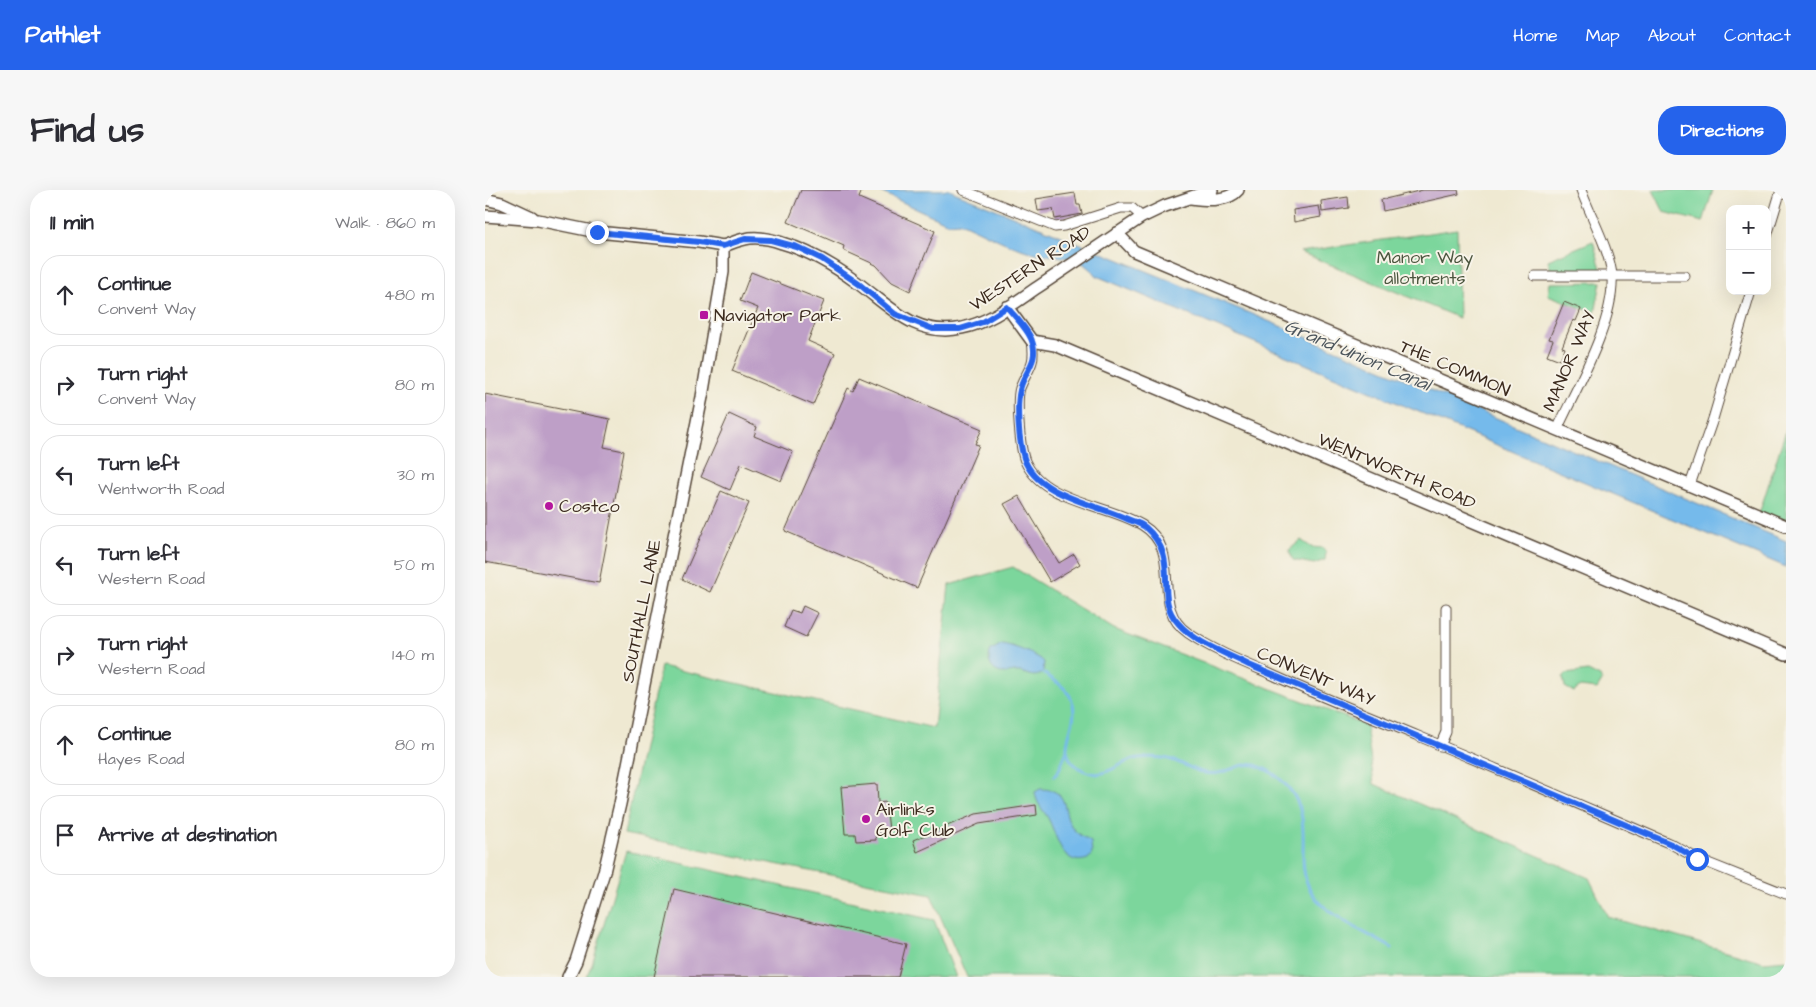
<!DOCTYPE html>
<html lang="en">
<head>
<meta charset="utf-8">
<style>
  :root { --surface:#fff; --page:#f7f7f7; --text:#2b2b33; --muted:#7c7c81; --line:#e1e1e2; --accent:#2563eb }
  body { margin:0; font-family:"Architects Daughter",sans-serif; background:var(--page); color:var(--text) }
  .controls { position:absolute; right:15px; top:15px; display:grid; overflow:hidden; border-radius:10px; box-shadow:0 5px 20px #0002 }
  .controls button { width:45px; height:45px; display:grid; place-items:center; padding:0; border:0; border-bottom:1px solid var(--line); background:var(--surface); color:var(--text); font:25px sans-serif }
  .stop { position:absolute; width:15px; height:15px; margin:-11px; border:4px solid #2563eb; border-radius:50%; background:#fff }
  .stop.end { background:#2563eb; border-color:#fff; box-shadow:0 1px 5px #0008 }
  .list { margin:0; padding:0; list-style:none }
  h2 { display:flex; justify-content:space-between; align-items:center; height:65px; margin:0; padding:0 20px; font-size:21px }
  h2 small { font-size:16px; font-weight:400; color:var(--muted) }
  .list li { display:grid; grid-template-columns:32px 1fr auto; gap:15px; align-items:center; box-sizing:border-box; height:80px; margin:0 10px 10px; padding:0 10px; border:1px solid var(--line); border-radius:20px }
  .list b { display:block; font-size:19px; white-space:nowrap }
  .list p { margin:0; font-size:16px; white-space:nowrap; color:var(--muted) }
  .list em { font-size:16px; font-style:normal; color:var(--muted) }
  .icon { flex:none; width:28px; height:28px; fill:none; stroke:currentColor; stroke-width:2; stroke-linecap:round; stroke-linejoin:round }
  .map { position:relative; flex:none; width:1301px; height:787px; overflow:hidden; border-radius:20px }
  header { display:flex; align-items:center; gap:30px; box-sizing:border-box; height:70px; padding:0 25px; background:var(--accent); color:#fff }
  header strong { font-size:24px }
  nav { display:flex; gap:28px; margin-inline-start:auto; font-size:18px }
  .intro { display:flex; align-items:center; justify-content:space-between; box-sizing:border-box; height:120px; padding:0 30px }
  h1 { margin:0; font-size:35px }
  .button { padding:12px 22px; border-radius:20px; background:var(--accent); color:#fff; font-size:18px; font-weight:700 }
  main { display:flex; gap:30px; padding:0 30px }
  aside { flex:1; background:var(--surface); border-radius:20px; box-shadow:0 5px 20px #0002 }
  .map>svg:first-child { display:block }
</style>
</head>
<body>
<header>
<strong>Pathlet</strong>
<nav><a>Home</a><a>Map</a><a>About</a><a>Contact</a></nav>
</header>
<div class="intro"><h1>Find us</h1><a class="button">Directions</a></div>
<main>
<aside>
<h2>11 min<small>Walk · 860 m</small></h2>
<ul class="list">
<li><svg class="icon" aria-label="ahead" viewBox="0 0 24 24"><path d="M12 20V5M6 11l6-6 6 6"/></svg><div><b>Continue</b><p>Convent Way</p></div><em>480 m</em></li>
<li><svg class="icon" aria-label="right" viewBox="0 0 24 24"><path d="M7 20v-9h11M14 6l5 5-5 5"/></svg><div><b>Turn right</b><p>Convent Way</p></div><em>80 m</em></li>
<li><svg class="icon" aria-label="left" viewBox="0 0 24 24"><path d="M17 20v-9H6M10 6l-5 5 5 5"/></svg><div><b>Turn left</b><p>Wentworth Road</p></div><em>30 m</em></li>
<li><svg class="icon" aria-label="left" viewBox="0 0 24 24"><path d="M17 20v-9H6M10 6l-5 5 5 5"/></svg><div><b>Turn left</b><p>Western Road</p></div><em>50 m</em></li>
<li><svg class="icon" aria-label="right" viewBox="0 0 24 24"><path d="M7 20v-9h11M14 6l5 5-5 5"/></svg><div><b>Turn right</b><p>Western Road</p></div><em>140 m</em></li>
<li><svg class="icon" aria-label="ahead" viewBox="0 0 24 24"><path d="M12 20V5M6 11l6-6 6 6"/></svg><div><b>Continue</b><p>Hayes Road</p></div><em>80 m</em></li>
<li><svg class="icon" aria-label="arrive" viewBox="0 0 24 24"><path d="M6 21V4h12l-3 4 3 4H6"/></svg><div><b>Arrive at destination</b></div></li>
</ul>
</aside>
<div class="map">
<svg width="1301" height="787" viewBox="0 0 1301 787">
  <rect width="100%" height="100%" fill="#f7f3e8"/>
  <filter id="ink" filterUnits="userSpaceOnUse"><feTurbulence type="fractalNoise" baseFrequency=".02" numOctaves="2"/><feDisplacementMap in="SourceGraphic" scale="10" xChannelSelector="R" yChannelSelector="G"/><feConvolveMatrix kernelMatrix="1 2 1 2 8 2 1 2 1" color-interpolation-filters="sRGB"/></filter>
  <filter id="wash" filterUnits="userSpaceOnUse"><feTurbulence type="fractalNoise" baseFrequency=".0096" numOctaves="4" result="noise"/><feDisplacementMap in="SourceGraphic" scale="20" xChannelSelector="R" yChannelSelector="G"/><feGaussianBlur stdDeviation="1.12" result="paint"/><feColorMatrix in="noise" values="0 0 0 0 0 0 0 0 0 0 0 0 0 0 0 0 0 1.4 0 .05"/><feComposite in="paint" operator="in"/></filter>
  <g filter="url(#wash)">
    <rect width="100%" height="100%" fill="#efe9d2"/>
    <g fill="#7cd69c" stroke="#5c805d">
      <polygon points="1168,0 1228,0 1218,32 1179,22"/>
      <polygon points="972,39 974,128 815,62"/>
      <polygon points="1108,51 1117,82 1066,81 1063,70"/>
      <polygon points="1116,92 1110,123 1063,105 1065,93"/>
      <polygon points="1301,240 1301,335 1274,324"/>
      <polygon points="816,350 826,357 838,358 841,362 840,370 829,374 808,370 804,360"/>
      <polygon points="528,377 629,439 881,535 889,594 1104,688 1123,727 1279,772 1301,770 1301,787 482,787 446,705 139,644 176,476 449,538 464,395"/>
      <polygon points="1103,481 1115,487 1117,491 1112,499 1095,497 1089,502 1080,497 1078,487 1081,484"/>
      <polygon points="141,661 449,730 471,787 101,787 107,774"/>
    </g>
    <g fill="#74baeb" stroke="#587284">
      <path d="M391,0H464L769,125L1301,351V377L612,86C595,62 564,69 539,60C517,53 496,41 475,32L463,33Z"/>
      <path d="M517,454C526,455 554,465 559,472L558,483C548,489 544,484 535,482C529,481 524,484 519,483C506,483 501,470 506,460Z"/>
      <path d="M555,599C586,599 576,621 587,637C591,644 600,648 606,652L607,664L603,669C577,678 572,646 564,630C559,620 551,614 550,602Z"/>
    </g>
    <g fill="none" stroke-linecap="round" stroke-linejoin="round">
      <g stroke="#74baeb" stroke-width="3">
        <path d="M558,483C569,490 583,498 587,511C597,537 562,563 600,581C620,591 634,571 653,568C663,567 677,567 687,570C703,575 715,586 733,583C746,581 756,572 770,575C779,578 789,583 796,590C836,625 805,669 827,703C841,725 885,745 907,758"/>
        <polyline points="569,586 573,582 582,561"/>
      </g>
    </g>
    <g id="blocks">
      <g fill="#be9fc7">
        <polygon points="316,0 377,0 374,8 450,41 425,101 407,92 391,75 358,60 359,56 303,32"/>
        <polygon points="938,0 973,0 974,4 898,21 896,10"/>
        <polygon points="590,3 592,15 595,15 597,24 570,29 568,19 553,21 551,9"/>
        <polygon points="863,7 864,18 837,22 836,11"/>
        <polygon points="834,16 836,27 809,32 808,20"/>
        <polygon points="266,82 339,111 323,151 350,163 328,215 247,181 273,118 255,111"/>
        <polygon points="1079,112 1096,119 1091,131 1088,130 1077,157 1080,158 1075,170 1062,165 1068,150 1064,149"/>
        <polygon points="374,187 497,239 490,254 494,255 432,398 300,341 363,198 368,201"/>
        <polygon points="0,204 125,229 119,257 139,261 114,393 0,372"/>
        <polygon points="244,224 272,237 269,246 308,262 296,291 256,274 245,300 216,287"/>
        <polygon points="236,301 264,313 225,402 197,389"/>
        <polygon points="534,306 574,373 589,364 595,374 565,392 519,314"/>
        <polygon points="318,416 333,423 321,447 299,437 306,420 315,423"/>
        <polygon points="392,594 393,613 401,612 404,641 390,642 391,650 371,651 370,644 360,644 356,597"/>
        <polygon points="551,615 552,625 494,634 432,662 428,650 491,624"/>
        <polygon points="189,699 421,754 413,787 169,787"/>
      </g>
    </g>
  </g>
  <g filter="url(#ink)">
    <use href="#blocks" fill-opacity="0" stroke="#564739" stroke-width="1"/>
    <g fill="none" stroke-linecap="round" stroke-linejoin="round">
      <g stroke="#564739" stroke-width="11">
        <g id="minor">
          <polyline points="478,0 570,37 579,36 636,18 647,18 657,27"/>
          <polyline points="1282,46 1296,0"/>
          <polyline points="1050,86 1200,86"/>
          <path d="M547,151C551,177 543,177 535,198C531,210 535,259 540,271C558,312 622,314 657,335C701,362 663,415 703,443C726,459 755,471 781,482C831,505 883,525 933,546C1018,581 1102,618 1186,654L1213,669L1301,704"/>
          <path d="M1072,240C1091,198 1130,132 1127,86C1125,60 1105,25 1096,0"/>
          <polyline points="1205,295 1228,229 1266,101"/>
          <polyline points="955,556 961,542 961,418"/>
        </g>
      </g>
      <g stroke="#564739" stroke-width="14">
        <g id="tertiary">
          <path d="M706,8C721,10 743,12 753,0"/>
          <polyline points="0,9 17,13 47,27"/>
          <polyline points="0,26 53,30 112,42 214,52 238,56"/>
          <polyline points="632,43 649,61 1301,336"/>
          <path d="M238,56C245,54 253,50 260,49C272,46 285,49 297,53C325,61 350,76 374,94C405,117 432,148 477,138C506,132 529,113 553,97C588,74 622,50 657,27L680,16L727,0"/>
          <polyline points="522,117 547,151 570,155 1301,464"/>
          <polyline points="83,787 91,771 119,682 135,614 217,207 238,82 238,56"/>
        </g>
      </g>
      <use href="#minor" stroke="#fff" stroke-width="9"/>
      <use href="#tertiary" stroke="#fff" stroke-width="11"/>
    </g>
  </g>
  <g fill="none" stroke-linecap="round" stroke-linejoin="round" filter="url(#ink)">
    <path stroke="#2563eb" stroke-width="6" d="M112,42L214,52L238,56L260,49L286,50L312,57L337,69L374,94L410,124L448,139H475L498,132L522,117C530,127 543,139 547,151C555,171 538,183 535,200C531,217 534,252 539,268C550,304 609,314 640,328C646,331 655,333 660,337C698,370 667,405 693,433C710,453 741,463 764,475L1186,654L1212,669"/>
  </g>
  <g fill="#b5179e" stroke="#f7f3e8" stroke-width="2">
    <rect x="214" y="120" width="10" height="10" rx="2.5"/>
    <circle cx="64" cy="316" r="5"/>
    <circle cx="381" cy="629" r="5"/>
  </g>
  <g text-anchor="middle" stroke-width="4" stroke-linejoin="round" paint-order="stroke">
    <g font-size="18" fill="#4b553e" stroke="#f7f3e8">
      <text x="940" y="73">Manor Way<tspan x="940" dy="21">allotments</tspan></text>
    </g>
    <g font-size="18" fill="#3b2a1e" stroke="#f7f3e8">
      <text transform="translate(545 78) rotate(-33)" y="6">WESTERN ROAD</text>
      <text transform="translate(1084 171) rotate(-67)" y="6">MANOR WAY</text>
      <text transform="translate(970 178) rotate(23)" y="6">THE COMMON</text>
      <text transform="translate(912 281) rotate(23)" y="6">WENTWORTH ROAD</text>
      <text transform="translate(156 421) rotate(-79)" y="6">SOUTHALL LANE</text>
      <text transform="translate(831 486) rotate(23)" y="6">CONVENT WAY</text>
    </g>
    <g font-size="18" fill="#3b2a1e" stroke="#f7f3e8" text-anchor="start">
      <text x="229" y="131">Navigator Park</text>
      <text x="74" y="322">Costco</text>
      <text x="391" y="625">Airlinks<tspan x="391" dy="21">Golf Club</tspan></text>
    </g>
    <g font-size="19" font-style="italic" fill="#4c555c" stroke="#f7f3e8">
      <text transform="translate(873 164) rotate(23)" y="7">Grand Union Canal</text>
    </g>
  </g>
</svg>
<div class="controls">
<button>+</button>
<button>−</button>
</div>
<div class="stop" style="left:1212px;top:669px"></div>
<div class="stop end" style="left:112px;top:42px"></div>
</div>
</main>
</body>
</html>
